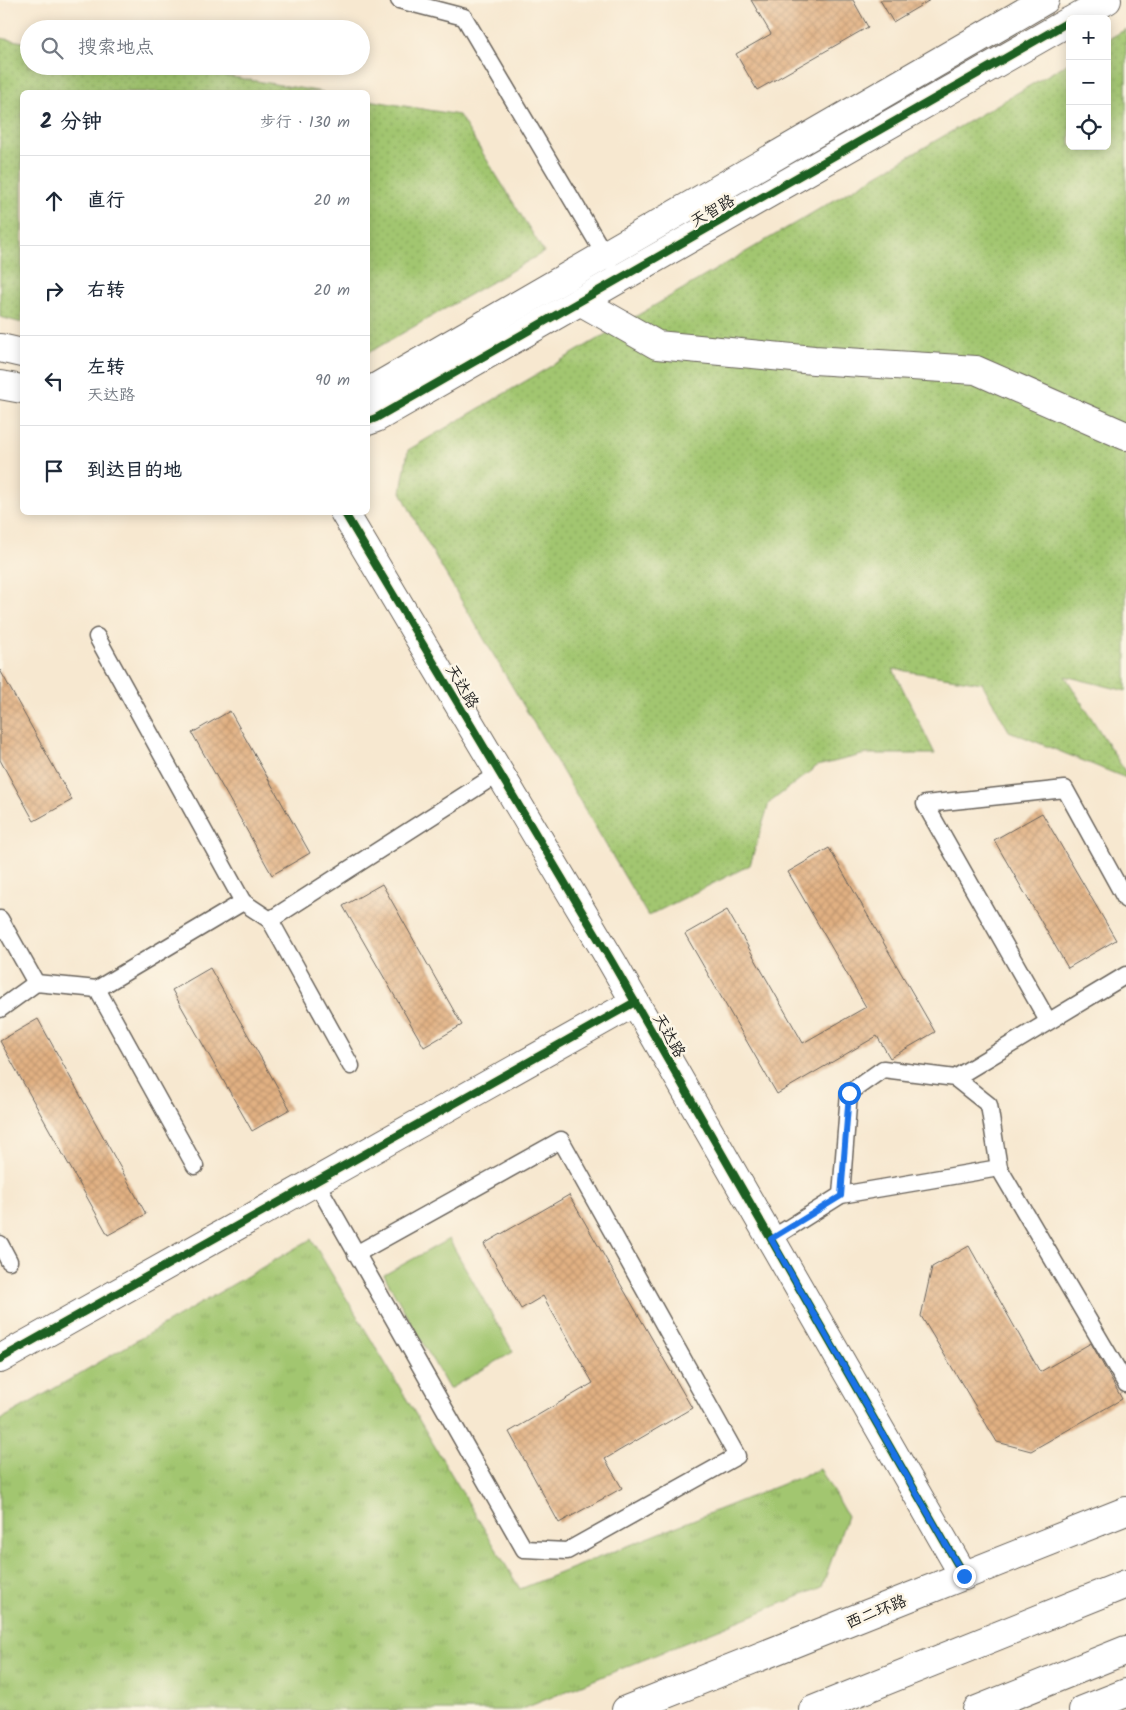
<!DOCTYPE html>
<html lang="zh">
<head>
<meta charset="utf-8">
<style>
  :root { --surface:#fff; --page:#f2f2f3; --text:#1f2937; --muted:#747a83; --line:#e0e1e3 }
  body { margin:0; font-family:Kalam,"LXGW WenKai TC",sans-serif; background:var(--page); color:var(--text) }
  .controls { position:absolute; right:15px; top:15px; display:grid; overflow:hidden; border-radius:8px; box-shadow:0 2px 12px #0003 }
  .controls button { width:45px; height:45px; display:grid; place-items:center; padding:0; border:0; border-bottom:1px solid var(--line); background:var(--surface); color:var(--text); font:25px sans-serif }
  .stop { position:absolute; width:15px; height:15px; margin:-11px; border:4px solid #1a73e8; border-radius:50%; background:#fff }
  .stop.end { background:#1a73e8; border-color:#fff; box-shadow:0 1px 5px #0008 }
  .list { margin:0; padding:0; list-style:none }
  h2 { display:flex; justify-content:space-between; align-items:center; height:65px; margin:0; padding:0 20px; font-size:21px }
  h2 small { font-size:16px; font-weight:400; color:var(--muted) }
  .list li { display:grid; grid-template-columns:32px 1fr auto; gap:15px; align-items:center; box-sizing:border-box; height:90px; padding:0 20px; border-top:1px solid var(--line) }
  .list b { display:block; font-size:19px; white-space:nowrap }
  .list p { margin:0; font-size:16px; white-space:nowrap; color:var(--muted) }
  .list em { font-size:16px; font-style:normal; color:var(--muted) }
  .icon { flex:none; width:28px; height:28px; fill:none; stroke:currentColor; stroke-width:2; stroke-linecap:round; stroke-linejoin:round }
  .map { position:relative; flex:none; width:1126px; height:1710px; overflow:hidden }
  .search { position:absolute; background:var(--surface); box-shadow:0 2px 12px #0003; left:20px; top:20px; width:350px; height:55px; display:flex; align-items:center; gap:12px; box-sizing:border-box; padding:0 18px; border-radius:28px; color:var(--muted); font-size:19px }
  .panel { position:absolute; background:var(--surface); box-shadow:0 2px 12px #0003; left:20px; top:90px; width:350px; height:425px; border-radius:8px }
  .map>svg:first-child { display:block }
</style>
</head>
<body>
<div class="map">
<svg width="1126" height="1710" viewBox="0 0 1126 1710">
  <defs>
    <pattern id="grass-tufts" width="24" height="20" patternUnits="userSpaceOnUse" patternTransform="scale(1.25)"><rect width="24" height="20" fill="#a2c670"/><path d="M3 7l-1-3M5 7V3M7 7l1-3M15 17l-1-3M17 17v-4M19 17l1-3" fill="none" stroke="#8baa60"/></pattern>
    <pattern id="park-dots" width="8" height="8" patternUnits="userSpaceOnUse" patternTransform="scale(1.25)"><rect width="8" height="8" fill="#a2c670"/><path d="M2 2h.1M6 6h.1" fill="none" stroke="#8baa60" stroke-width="1.8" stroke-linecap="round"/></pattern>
    <pattern id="building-cross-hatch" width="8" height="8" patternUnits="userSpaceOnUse" patternTransform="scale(1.25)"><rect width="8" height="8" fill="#e1b082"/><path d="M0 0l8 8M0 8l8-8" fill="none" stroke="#c09770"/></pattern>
  </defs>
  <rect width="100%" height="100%" fill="#fcf5e5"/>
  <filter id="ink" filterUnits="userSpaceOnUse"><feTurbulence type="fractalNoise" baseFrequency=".02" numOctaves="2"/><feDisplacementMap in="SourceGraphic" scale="10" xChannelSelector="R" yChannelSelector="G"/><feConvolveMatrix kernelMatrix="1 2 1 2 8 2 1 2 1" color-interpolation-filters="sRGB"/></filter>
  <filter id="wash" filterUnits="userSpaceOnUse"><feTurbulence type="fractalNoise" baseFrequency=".0096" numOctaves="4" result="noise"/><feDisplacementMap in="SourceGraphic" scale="20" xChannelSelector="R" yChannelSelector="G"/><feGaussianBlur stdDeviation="1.12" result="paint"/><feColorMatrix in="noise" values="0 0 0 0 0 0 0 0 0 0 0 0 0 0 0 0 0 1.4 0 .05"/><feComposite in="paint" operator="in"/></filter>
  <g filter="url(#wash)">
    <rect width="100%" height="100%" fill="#f7e8d0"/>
    <polygon fill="url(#grass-tufts)" stroke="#5f7146" points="311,1239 520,1589 820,1469 847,1516 822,1587 520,1710 0,1710 0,1420"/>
    <g fill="url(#park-dots)" stroke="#5f7146">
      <polygon points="1126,29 1126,691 1065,676 1126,773 1126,778 1009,731 982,683 893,669 935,754 866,754 817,766 769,803 750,865 648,916 422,534 401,492 408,450 1070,62 1070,146 1107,146 1107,40"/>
      <polygon points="0,38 29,43 29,66 166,66 323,92 22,92 22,323 0,317"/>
      <polygon points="368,100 459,115 544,252 368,353"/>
    </g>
    <polygon fill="#a2c670" stroke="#5f7146" points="449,1239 513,1352 449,1389 384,1275"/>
    <g id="blocks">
      <g fill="url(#building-cross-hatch)">
        <polygon points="751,0 853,0 868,27 757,90 736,54 771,34"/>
        <polygon points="880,0 930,0 893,22"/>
        <polygon points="0,670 72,800 34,821 0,760"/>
        <polygon points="230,711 310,853 272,875 192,733"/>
        <polygon points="1042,813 1116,940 1068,968 994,840"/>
        <polygon points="829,848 935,1032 890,1058 877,1036 777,1094 685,934 727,910 803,1043 866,1007 788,872"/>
        <polygon points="382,884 462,1025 424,1047 343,906"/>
        <polygon points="210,968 290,1109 252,1131 172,990"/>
        <polygon points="38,1019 146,1214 108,1235 0,1041"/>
        <polygon points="569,1195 692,1408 605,1459 622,1488 559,1523 509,1432 593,1383 543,1296 521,1309 484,1244"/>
        <polygon points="969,1246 1040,1372 1091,1343 1122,1399 1031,1451 997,1442 921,1316 932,1267"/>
      </g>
    </g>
  </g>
  <g filter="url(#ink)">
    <use href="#blocks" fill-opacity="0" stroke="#69635b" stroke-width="1"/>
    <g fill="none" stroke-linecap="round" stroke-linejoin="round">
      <g stroke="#69635b" stroke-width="19">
        <g id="lane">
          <polyline points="399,0 464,17 609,262"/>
          <polyline points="97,637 243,902"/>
          <polyline points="0,919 36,983"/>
          <polyline points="270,920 351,1066"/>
          <polyline points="97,989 195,1166"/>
          <polyline points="0,1009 36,983 97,989 243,902 270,920 499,773"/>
          <polyline points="1048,1021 925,804 1065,789 1126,900"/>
          <polyline points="955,1078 989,1105 999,1168"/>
          <polyline points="316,1182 524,1549 567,1551 737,1456 561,1140 356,1254"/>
          <polyline points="841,1195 849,1093 883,1069 955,1078 1126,975"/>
          <polyline points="771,1239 841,1195 999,1168 1126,1384"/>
          <polyline points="0,1244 9,1261"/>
        </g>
      </g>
      <g stroke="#69635b" stroke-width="30">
        <g id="street">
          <polyline points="580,301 657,345 814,360 976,370 1126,436"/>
          <polyline points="344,512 612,962 964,1576"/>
          <polyline points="0,1359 635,1002"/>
        </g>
      </g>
      <g stroke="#69635b" stroke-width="30">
        <g id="secondary">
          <polyline points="1074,19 1107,0"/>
          <polyline points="0,348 22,353"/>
          <polyline points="0,385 22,389"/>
          <polyline points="368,392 1045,0"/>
          <polyline points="368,421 376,418 1070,21"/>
        </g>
      </g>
      <g stroke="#69635b" stroke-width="30">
        <g id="highway">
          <polyline points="626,1710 1126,1511"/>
          <polyline points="813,1710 1126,1584"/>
          <polyline points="977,1710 1126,1650"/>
          <polyline points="1083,1710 1126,1693"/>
        </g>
      </g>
      <use href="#lane" stroke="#fff" stroke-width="16"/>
      <use href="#street" stroke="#fff" stroke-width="28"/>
      <use href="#secondary" stroke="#fff" stroke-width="28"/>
      <use href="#highway" stroke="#fff" stroke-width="28"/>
      <g stroke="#fcf5e5" stroke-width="11">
        <g id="cycleway">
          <polyline points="368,421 376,418 1070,21"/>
          <polyline points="344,512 612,962 964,1576"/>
          <polyline points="0,1359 635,1002"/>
        </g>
      </g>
      <use href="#cycleway" stroke="#1b5e20" stroke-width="8"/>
    </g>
  </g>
  <g fill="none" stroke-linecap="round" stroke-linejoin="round" filter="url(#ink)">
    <polyline stroke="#1a73e8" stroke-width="6" points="849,1093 841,1196 771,1239 964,1576"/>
  </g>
  <g text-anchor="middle" stroke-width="5" stroke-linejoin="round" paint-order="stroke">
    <g font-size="16" fill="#1c1c1c" stroke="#fcf5e5">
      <text transform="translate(712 210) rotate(-30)" y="6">天智路</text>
      <text transform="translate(463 686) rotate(59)" y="6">天达路</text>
      <text transform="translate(670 1035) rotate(60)" y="6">天达路</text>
      <text transform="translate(876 1611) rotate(-22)" y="6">西二环路</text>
    </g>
  </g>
</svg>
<div class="controls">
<button>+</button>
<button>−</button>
<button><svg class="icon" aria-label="locate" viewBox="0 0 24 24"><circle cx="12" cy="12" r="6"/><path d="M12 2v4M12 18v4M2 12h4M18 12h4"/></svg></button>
</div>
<div class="stop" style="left:849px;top:1093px"></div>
<div class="stop end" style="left:964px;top:1576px"></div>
<div class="search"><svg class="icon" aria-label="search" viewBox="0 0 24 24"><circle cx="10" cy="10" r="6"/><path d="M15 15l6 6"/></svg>搜索地点</div>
<section class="panel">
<h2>2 分钟<small>步行 · 130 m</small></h2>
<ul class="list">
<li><svg class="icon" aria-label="ahead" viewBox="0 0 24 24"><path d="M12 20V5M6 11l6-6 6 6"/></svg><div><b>直行</b></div><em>20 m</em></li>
<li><svg class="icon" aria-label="right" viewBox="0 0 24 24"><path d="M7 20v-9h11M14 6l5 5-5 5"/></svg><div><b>右转</b></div><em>20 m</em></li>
<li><svg class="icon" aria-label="left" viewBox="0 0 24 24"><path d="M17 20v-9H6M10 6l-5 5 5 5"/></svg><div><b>左转</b><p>天达路</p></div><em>90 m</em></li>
<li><svg class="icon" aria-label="arrive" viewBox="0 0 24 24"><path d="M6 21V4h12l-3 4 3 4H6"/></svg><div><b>到达目的地</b></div></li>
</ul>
</section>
</div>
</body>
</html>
